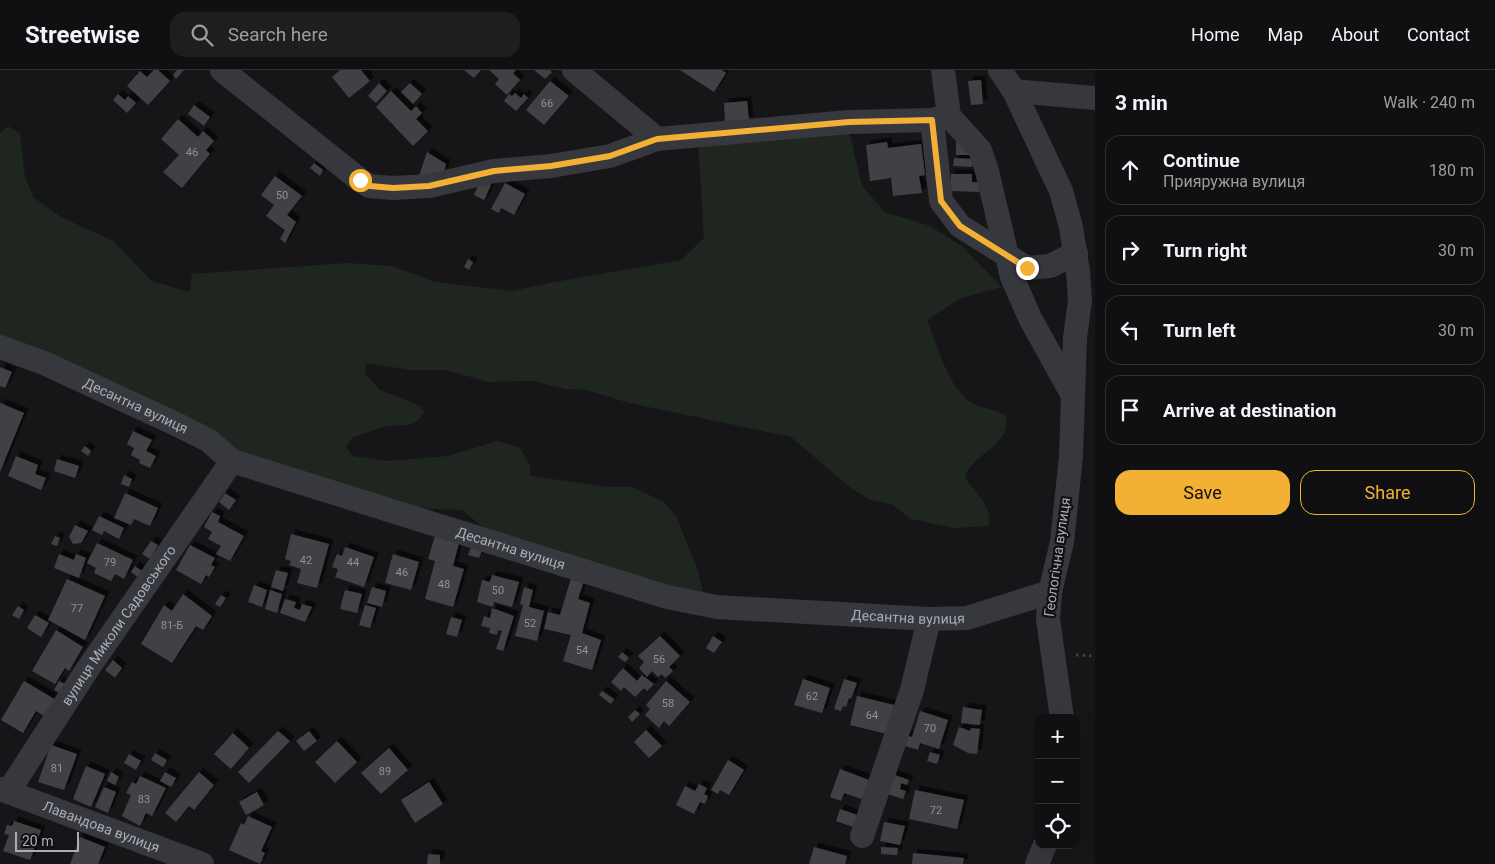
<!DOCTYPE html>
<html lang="en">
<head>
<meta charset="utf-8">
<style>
  :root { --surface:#101012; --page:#1e1e20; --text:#f1f3f6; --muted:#9c9d9f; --line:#303032; --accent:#f2b134 }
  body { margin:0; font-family:Roboto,sans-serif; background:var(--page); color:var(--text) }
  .controls { position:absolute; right:15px; bottom:15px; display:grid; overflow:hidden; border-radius:10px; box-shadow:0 5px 20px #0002 }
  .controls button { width:45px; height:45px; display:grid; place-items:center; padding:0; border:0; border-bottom:1px solid var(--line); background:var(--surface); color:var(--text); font:25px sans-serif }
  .scale { position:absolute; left:15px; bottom:12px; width:64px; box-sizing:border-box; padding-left:5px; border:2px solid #a8adb8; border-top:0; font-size:14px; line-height:18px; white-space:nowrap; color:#a8adb8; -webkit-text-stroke:4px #111113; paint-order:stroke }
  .stop { position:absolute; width:15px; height:15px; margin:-11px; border:4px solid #f2b134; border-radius:50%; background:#fff }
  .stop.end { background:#f2b134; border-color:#fff; box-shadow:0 1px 5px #0008 }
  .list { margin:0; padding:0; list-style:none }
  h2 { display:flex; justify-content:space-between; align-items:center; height:65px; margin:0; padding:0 20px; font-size:21px }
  h2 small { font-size:16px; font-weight:400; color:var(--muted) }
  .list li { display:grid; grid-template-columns:32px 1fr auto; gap:15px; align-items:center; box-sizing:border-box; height:70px; margin:0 10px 10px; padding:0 10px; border:1px solid var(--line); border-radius:15px }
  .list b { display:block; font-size:19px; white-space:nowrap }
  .list p { margin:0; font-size:16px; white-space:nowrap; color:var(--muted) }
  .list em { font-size:16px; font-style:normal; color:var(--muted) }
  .actions { display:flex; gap:10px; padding:15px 20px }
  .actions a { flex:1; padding:11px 0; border:1px solid var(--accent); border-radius:15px; text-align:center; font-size:18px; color:var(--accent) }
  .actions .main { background:var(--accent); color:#111 }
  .icon { flex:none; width:28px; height:28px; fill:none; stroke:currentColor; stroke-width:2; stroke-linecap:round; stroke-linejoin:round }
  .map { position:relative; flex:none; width:1095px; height:794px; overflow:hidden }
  header { display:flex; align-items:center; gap:30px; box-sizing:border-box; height:70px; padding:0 25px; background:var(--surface); border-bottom:1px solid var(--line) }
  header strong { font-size:24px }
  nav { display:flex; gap:28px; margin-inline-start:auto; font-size:18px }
  .search { width:350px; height:45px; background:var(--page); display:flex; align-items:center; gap:12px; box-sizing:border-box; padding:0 18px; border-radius:15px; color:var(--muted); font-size:19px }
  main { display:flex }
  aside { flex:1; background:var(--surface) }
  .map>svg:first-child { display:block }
</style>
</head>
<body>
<header>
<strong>Streetwise</strong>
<div class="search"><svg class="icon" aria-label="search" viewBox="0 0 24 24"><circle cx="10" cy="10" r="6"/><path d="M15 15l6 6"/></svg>Search here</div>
<nav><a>Home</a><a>Map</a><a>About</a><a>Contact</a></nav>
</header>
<main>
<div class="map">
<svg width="1095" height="794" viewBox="0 0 1095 794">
  <defs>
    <filter id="shadow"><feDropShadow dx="4.5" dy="-4.5" stdDeviation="0" flood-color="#0009"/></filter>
  </defs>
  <rect width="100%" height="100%" fill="#161618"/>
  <path fill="#1e261f" d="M8,56L20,64L25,107L33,127L61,147L113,171L152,211L189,222L192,204L347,193L392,196L435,212L512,221L549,213L681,190L704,168L698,71L848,56L862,116L885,142L930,156L963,177L1002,217L961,228L927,250C938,276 948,320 974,334C984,339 996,339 1006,346C1012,376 974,381 965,407C975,425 994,435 988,456L954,458L911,449L891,434L871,430L852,419L791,367L629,333L587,320L565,319L533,311L488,312L446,300H410L366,293L365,303L380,320L416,334L425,341L419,350L409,355L386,356L352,368L346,377L353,386L387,391L448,386L497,371L519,377L530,395V406L609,417H632L664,432L676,446L697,498L705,529L490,463L462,440L430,439L382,431L244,386L213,359L157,332L0,271V63Z"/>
  <g fill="#404145" filter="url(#shadow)">
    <polygon points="154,0 158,0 170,11 148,35 127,16 140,1 147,7"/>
    <polygon points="177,0 184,0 176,9 173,5"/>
    <polygon points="340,0 361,0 370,11 349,28 332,7"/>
    <polygon points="464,0 481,0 474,8"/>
    <polygon points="489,0 516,0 513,3 520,10 507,25 495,14 499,9"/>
    <polygon points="534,0 550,0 552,2 545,9"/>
    <polygon points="680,0 722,0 726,3 714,22"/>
    <polygon points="981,10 983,34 971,35 968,11"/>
    <polygon points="550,11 569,26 544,55 526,40"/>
    <polygon points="379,13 387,21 376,33 368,26"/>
    <polygon points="410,13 422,24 413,34 401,22"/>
    <polygon points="391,21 411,41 416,36 422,43 416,49 428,61 413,76 376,37"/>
    <polygon points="515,23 521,28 524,24 528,28 516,41 504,31 509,24 512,26"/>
    <polygon points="118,24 125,30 128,26 136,33 127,43 113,30"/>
    <polygon points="747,31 749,51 725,52 724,33"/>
    <polygon points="194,35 210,47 204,56 188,44"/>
    <polygon points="178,49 198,67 203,61 214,71 206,80 210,84 182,118 163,102 179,85 161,69"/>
    <polygon points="956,70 972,85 956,85"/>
    <polygon points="887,72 888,78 921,74 925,105 919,106 922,123 893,126 891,108 870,111 866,75"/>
    <polygon points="427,82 446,94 444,102 419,106"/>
    <polygon points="954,88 972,89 972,97 953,96"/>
    <polygon points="314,93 323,100 320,106 310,98"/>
    <polygon points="951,104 972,104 972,112 980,112 979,122 951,121"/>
    <polygon points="275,106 302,126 287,145 296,152 285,173 280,169 285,160 266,146 274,135 261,125"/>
    <polygon points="481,110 491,115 484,130 474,125"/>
    <polygon points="505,113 525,124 514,145 501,138 499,143 491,139"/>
    <polygon points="468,189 473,192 469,200 464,197"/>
    <polygon points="0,297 12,302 5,318 0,316"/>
    <polygon points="0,333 24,343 0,402"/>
    <polygon points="133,361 152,370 146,381 156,386 150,398 139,393 140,390 131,385 134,378 127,374"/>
    <polygon points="85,376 91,381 88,386 81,381"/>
    <polygon points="16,386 38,395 35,404 46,408 41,420 8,406"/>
    <polygon points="57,389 79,396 75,408 54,401"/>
    <polygon points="124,405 132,409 129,417 121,414"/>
    <polygon points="125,423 158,438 150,456 134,449 131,455 114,448"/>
    <polygon points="225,423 236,430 229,440 219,432"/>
    <polygon points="212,442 220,446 218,452 244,466 230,491 216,484 221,476 208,469 212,462 204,457"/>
    <polygon points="99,446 124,458 119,469 104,461 102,465 92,460"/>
    <polygon points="75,455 88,461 81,473 73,474 69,467"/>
    <polygon points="291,464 329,474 317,518 297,513 301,499 289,495 291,491 285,489"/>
    <polygon points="55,466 60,468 57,476 51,474"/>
    <polygon points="435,466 459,473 453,496 464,499 453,537 425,529 435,491 428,489"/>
    <polygon points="151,471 158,475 150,489 142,484"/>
    <polygon points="97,473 133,490 124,509 115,504 111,511 94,503 96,498 87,493"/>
    <polygon points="190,475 215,488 211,495 215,497 209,507 206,505 201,514 176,500"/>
    <polygon points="345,477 374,487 364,517 335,507 338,499 332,497 337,484 342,486"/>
    <polygon points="471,477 482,480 479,488 468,485"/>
    <polygon points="59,484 74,490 76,484 86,488 79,508 54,498"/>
    <polygon points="393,484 419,492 411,520 385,513"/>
    <polygon points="135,496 142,501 138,507 131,502"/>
    <polygon points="276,500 288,503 283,521 271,517"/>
    <polygon points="492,505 519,512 512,537 494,532 493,537 477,532 482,510 490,512"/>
    <polygon points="571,508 584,511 578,529 590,533 582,563 601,570 592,600 563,591 571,565 544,559 548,542 560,545"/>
    <polygon points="67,509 105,526 85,570 48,550"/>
    <polygon points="254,515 267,520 262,537 248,532"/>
    <polygon points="372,517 386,521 382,537 367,533"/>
    <polygon points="524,517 533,520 529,537 544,541 537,571 515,566 523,535 520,534"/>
    <polygon points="270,520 282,524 277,543 265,539"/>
    <polygon points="345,520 362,524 357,543 340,539"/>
    <polygon points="183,524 212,546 203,560 196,556 172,593 141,574 164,535 172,541"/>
    <polygon points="221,525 226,528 220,537 215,534"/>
    <polygon points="285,529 296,532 294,538 300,540 302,534 312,537 305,552 280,543"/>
    <polygon points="365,535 376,538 370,558 359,555"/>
    <polygon points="18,536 24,540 19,549 12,545"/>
    <polygon points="492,538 514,546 503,581 496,579 502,561 498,560 497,565 489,563 490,558 481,556 484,546 490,548"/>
    <polygon points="35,545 49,553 41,567 27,558"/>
    <polygon points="451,547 462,550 457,567 446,564"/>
    <polygon points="56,560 83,577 69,601 65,598 55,614 32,601"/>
    <polygon points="660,566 680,586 669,597 673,601 665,608 662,604 658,607 652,601 647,607 639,598 644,592 638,586"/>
    <polygon points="713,566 722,572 714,583 706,578"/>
    <polygon points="622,582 629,588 625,592 618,587"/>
    <polygon points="113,590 122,598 115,608 105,600"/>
    <polygon points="623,598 637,611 642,605 654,614 647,621 644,618 635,627 624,617 621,621 611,612"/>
    <polygon points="803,609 830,618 822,643 794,635"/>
    <polygon points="844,609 857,613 851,629 849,628 846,637 843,636 841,641 834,639"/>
    <polygon points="24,611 56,630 46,647 36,641 23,663 1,650"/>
    <polygon points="59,611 67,615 61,624 54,620"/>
    <polygon points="666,611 690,632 669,656 664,651 659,658 645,645 650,639 646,635"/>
    <polygon points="602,621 614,629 611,634 599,625"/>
    <polygon points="857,626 894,635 887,664 850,655"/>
    <polygon points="963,637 982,640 980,655 961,653"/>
    <polygon points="635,640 640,644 632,652 628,647"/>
    <polygon points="920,641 948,650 939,679 920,673 918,680 902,675 905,665 912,667"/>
    <polygon points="959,657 970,661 971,658 980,659 977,684 968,683 953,675"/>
    <polygon points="646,660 662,676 649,688 634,672"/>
    <polygon points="278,661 290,671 249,713 238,702"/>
    <polygon points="309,661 317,671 304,681 296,671"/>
    <polygon points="233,663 249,678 231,699 214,684"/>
    <polygon points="337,671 357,692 335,713 315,692"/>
    <polygon points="51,675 77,684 64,720 38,712"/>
    <polygon points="389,678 408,700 381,724 361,703"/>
    <polygon points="930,682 940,685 937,694 927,691"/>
    <polygon points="155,683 167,690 163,697 151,690"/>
    <polygon points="129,684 141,691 136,700 124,693"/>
    <polygon points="728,690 744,700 729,725 720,720 718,724 711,720"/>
    <polygon points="86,696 105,704 91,737 73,729"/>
    <polygon points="840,699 869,710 862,729 844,723 841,731 830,727"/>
    <polygon points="111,702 119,707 115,715 107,711"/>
    <polygon points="165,702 176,708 171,717 160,711"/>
    <polygon points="199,702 214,715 194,740 189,736 176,752 165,743"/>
    <polygon points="892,704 909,710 907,715 901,713 900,719 906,721 903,729 885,723"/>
    <polygon points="140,706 166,718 152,746 146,743 140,756 122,746 131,725 126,723 132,712 136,714"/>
    <polygon points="429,712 443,734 415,753 401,730"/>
    <polygon points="699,714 707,718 704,724 708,726 705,734 700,732 694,744 676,735 685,716 695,721"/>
    <polygon points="104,717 116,722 108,743 95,737"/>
    <polygon points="915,720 964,730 957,759 909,749"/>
    <polygon points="257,722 264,735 246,745 239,732"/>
    <polygon points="840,739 857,745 853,757 836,751"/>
    <polygon points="248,746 272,757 261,781 265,783 260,794 229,780 241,753 244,755"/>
    <polygon points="14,751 41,760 30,790 3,781 9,765 4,764 7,755 12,756"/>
    <polygon points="884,752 905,756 900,775 880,771"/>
    <polygon points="80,767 105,777 98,794 70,794"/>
    <polygon points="814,777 847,786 845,794 809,794"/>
    <polygon points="881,777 898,778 897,785 881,784"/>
    <polygon points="913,783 964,788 963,794 912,794"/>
    <polygon points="428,784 440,785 440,794 427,794"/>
  </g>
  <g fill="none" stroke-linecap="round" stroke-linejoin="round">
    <polyline stroke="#3d3f44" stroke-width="3" stroke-dasharray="2.5 4" stroke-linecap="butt" points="1076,585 1095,586"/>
    <g stroke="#37383d" stroke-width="24">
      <polyline points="222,0 360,110 369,116 393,118 429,116 494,101 551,96 610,86 657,69 849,52 932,50 949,46 943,0"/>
      <polyline points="574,0 657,69"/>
      <polyline points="1000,0 1014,21 1061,121 1071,157 1078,202 1080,230 1075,268 1071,386 1062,472 1050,522 1048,549 1062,648"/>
      <polyline points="1014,21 1095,28"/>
      <polyline points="949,46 980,80 987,101 1012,207 1030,248 1072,324"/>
      <polyline points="932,50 941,131 960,156 1027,198 1050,196 1076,183"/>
      <path id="s1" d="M0,277L44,293L178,355L208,370L232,391L667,527L717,537L929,549L967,548L1050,522"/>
      <path id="s2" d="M0,719L202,794"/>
      <path id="s3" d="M8,722L89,597L232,391"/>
      <polyline points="862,766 912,620 929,549"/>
      <polyline points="1037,794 1045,775"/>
    </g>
  </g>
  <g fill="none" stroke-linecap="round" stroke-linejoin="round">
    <polyline stroke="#f2b134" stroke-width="6" points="360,110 370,116 393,118 429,116 494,101 551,96 610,86 657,69 849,52 932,50 941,131 960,156 1027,198"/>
  </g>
  <g text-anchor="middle" stroke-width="4.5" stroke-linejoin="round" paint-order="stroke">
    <g font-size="11" fill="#8e929b">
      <text x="547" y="37">66</text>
      <text x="192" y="86">46</text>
      <text x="282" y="129">50</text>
      <text x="306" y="494">42</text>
      <text x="110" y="496">79</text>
      <text x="353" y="496">44</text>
      <text x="402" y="506">46</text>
      <text x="444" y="518">48</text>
      <text x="498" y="524">50</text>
      <text x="77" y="542">77</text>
      <text x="530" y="557">52</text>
      <text x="172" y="559">81-Б</text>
      <text x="582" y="584">54</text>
      <text x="659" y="593">56</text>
      <text x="812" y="630">62</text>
      <text x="668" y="637">58</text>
      <text x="872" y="649">64</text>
      <text x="930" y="662">70</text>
      <text x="57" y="702">81</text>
      <text x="385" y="705">89</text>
      <text x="144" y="733">83</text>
      <text x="936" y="744">72</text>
    </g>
    <g font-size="14" fill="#a8adb8" stroke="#111113">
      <text dy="5" stroke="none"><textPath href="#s1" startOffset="148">Десантна вулиця</textPath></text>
      <text dy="5" stroke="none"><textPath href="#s1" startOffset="552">Десантна вулиця</textPath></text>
      <text transform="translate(1057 487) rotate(-82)" y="5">Геологічна вулиця</text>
      <text dy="5" stroke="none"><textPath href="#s1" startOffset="958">Десантна вулиця</textPath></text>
      <text dy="5" stroke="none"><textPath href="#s3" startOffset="200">вулиця Миколи Садовського</textPath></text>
      <text dy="5" stroke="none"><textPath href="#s2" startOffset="108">Лавандова вулиця</textPath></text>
    </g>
  </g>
</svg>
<div class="controls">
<button>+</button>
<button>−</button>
<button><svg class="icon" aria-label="locate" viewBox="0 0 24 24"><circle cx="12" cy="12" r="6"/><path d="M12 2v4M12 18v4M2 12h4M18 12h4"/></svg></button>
</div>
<div class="scale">20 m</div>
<div class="stop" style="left:360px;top:110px"></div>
<div class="stop end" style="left:1027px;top:198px"></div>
</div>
<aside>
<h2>3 min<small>Walk · 240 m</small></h2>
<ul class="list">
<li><svg class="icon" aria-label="ahead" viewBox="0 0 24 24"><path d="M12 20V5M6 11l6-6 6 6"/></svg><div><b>Continue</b><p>Прияружна вулиця</p></div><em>180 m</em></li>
<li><svg class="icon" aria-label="right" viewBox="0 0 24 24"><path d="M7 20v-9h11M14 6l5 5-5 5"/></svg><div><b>Turn right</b></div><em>30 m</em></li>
<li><svg class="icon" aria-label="left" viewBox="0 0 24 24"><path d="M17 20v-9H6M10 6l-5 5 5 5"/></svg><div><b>Turn left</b></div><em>30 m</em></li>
<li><svg class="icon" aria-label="arrive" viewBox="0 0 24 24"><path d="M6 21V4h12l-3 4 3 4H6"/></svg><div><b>Arrive at destination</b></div></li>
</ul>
<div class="actions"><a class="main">Save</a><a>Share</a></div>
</aside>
</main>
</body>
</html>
